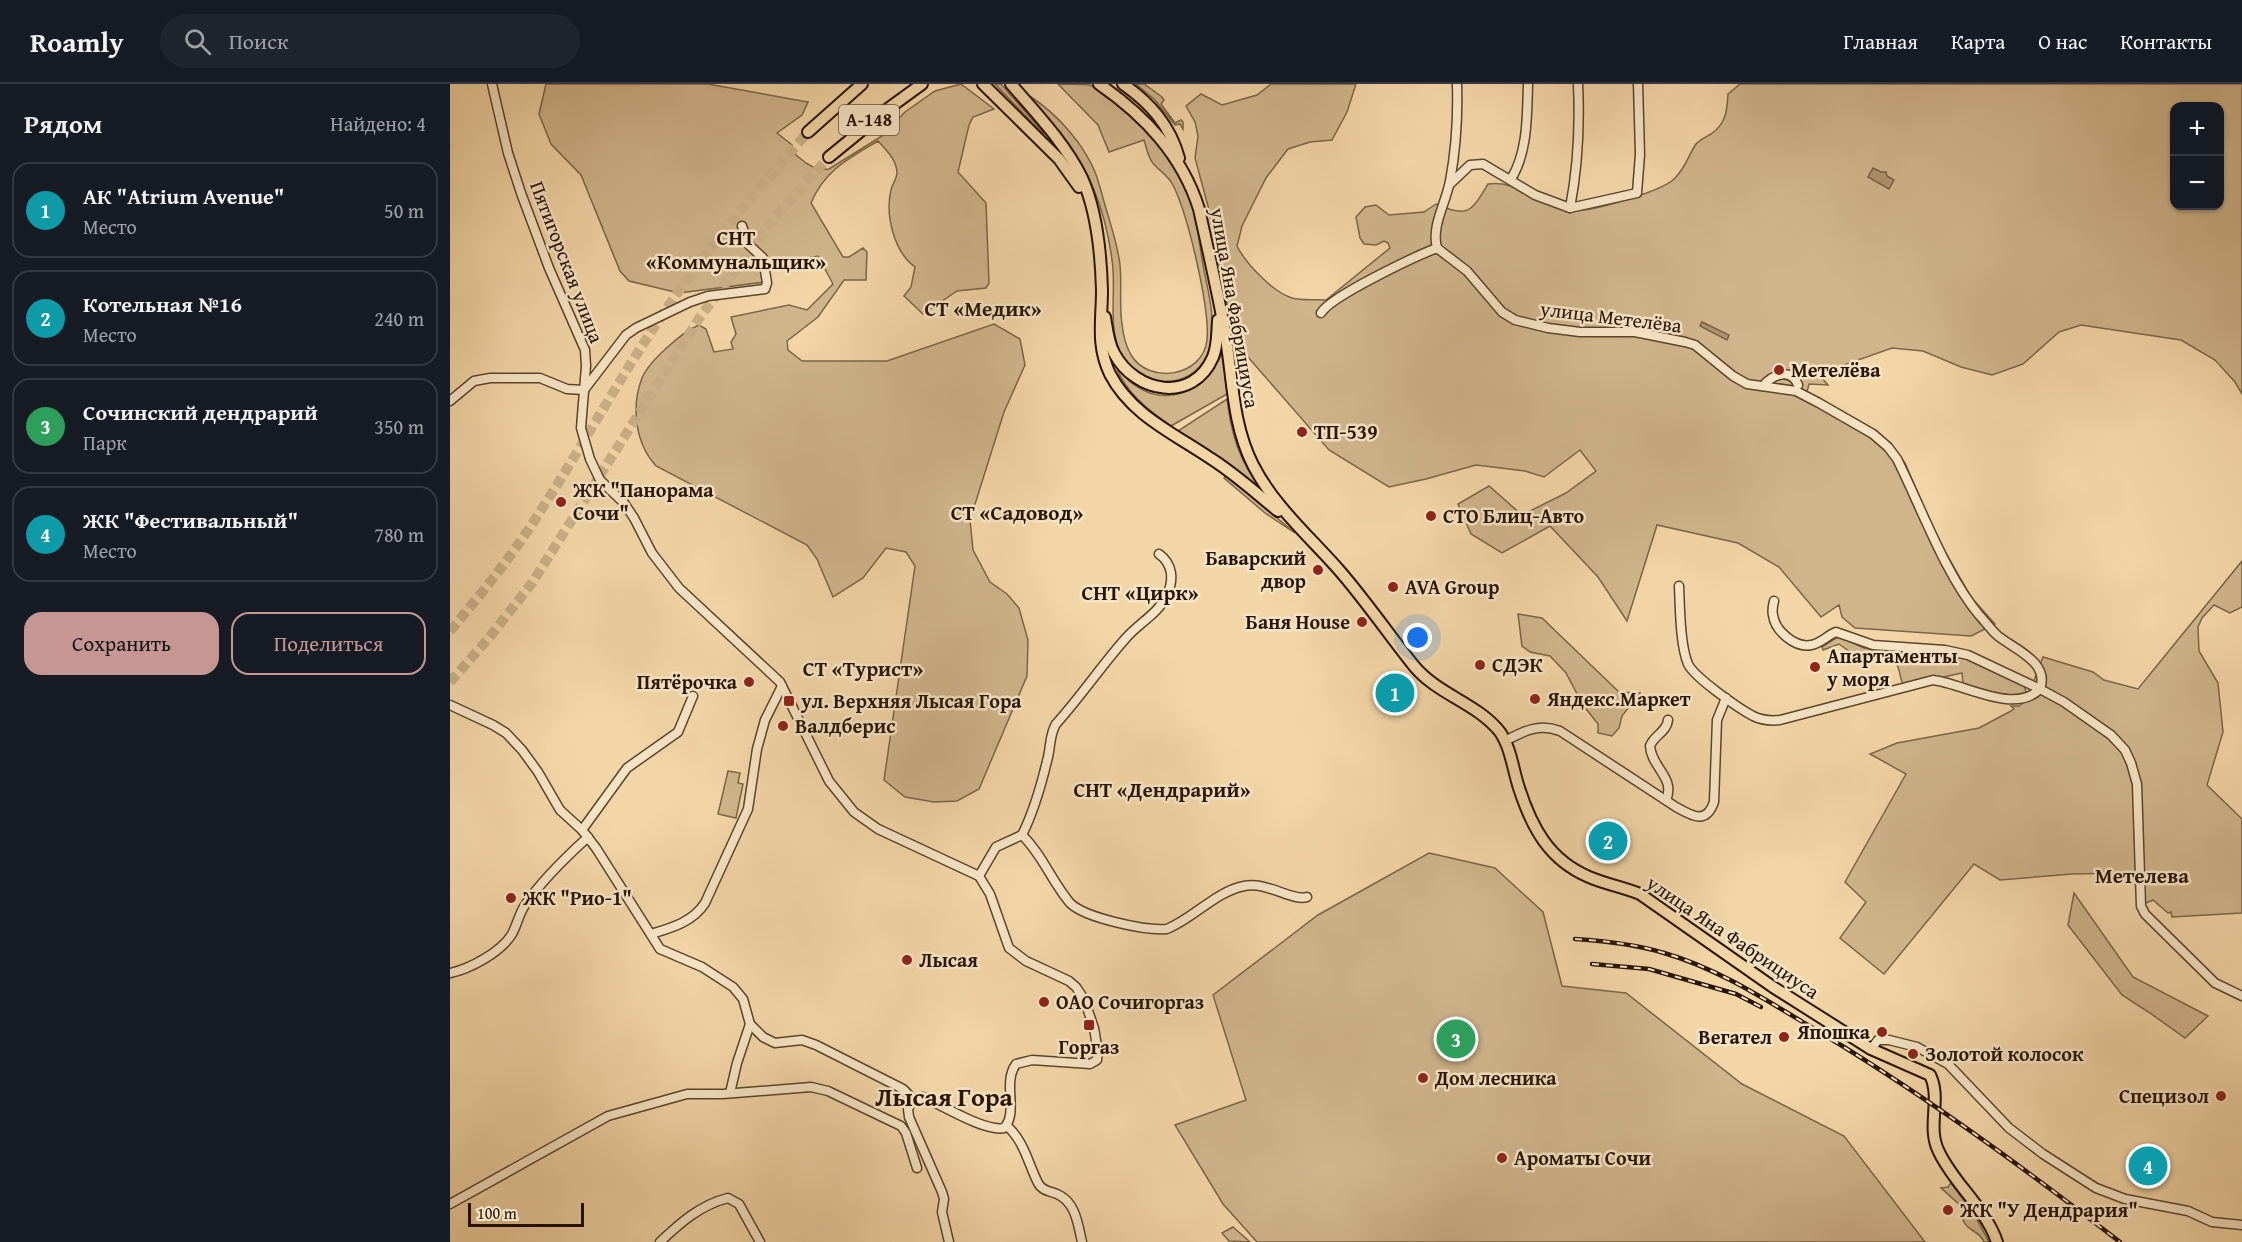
<!DOCTYPE html>
<html lang="ru">
<head>
<meta charset="utf-8">
<style>
  :root { --surface:#171b24; --page:#20242c; --text:#f1f3f6; --muted:#9ea1a6; --line:#363941; --accent:#c59692 }
  body { margin:0; font-family:"Gentium Book Plus",serif; background:var(--page); color:var(--text) }
  .controls { position:absolute; right:18px; top:18px; display:grid; overflow:hidden; border-radius:12px; box-shadow:0 2px 4px #0004 }
  .controls button { width:54px; height:54px; display:grid; place-items:center; padding:0; border:0; border-bottom:2px solid var(--line); background:var(--surface); color:var(--text); font:30px sans-serif }
  .scale { position:absolute; left:18px; bottom:15px; width:116px; box-sizing:border-box; padding-left:6px; border:3px solid #281305; border-top:0; font-size:16px; line-height:21px; white-space:nowrap; color:#281305; -webkit-text-stroke:4px #f7e4c5; paint-order:stroke }
  .you { position:absolute; left:968px; top:554px; width:21px; height:21px; margin:-15px; border:4px solid #fff; border-radius:50%; background:#1a73e8; box-shadow:0 0 0 9px #1a73e833 }
  .badge { display:grid; place-items:center; width:39px; height:39px; border-radius:50%; background:var(--accent); color:#fff; font-size:20px; font-weight:700 }
  .pin { position:absolute; translate:-50% -50%; border:3px solid #fff; box-shadow:0 2px 6px #0006 }
  .list { margin:0; padding:0; list-style:none }
  h2 { display:flex; justify-content:space-between; align-items:center; height:78px; margin:0; padding:0 24px; font-size:26px }
  h2 small { font-size:20px; font-weight:400; color:var(--muted) }
  .list li { display:grid; grid-template-columns:39px 1fr auto; gap:18px; align-items:center; box-sizing:border-box; height:96px; margin:0 12px 12px; padding:0 12px; border:2px solid var(--line); border-radius:18px }
  .list b { display:block; font-size:22px; white-space:nowrap }
  .list p { margin:0; font-size:20px; white-space:nowrap; color:var(--muted) }
  .list em { font-size:20px; font-style:normal; color:var(--muted) }
  .actions { display:flex; gap:12px; padding:18px 24px }
  .actions a { flex:1; padding:14px 0; border:2px solid var(--accent); border-radius:18px; text-align:center; font-size:21px; color:var(--accent) }
  .actions .main { background:var(--accent); color:#111 }
  .icon { flex:none; width:33px; height:33px; fill:none; stroke:currentColor; stroke-width:2; stroke-linecap:round; stroke-linejoin:round }
  .map { position:relative; flex:none; width:1792px; height:1158px; overflow:hidden }
  header { display:flex; align-items:center; gap:36px; box-sizing:border-box; height:84px; padding:0 30px; background:var(--surface); border-bottom:2px solid var(--line) }
  header strong { font-size:28px }
  nav { display:flex; gap:33px; margin-inline-start:auto; font-size:21px }
  .search { width:420px; height:54px; background:var(--page); display:flex; align-items:center; gap:15px; box-sizing:border-box; padding:0 21px; border-radius:33px; color:var(--muted); font-size:22px }
  main { display:flex }
  aside { flex:1; background:var(--surface) }
  .map>svg:first-child { display:block }
</style>
</head>
<body>
<header>
<strong>Roamly</strong>
<div class="search"><svg class="icon" aria-label="search" viewBox="0 0 24 24"><circle cx="10" cy="10" r="6"/><path d="M15 15l6 6"/></svg>Поиск</div>
<nav><a>Главная</a><a>Карта</a><a>О нас</a><a>Контакты</a></nav>
</header>
<main>
<aside>
<h2>Рядом<small>Найдено: 4</small></h2>
<ul class="list">
<li><span class="badge" style="background:#0f9aa8">1</span><div><b>АК &quot;Atrium Avenue&quot;</b><p>Место</p></div><em>50 m</em></li>
<li><span class="badge" style="background:#0f9aa8">2</span><div><b>Котельная №16</b><p>Место</p></div><em>240 m</em></li>
<li><span class="badge" style="background:#2e9e5b">3</span><div><b>Сочинский дендрарий</b><p>Парк</p></div><em>350 m</em></li>
<li><span class="badge" style="background:#0f9aa8">4</span><div><b>ЖК &quot;Фестивальный&quot;</b><p>Место</p></div><em>780 m</em></li>
</ul>
<div class="actions"><a class="main">Сохранить</a><a>Поделиться</a></div>
</aside>
<div class="map">
<svg width="1792" height="1158" viewBox="0 0 1792 1158">
  <rect width="100%" height="100%" fill="#f3d6a6"/>
  <filter id="stains"><feTurbulence type="fractalNoise" baseFrequency=".00333" numOctaves="4"/><feColorMatrix values="0 0 0 0 .2 0 0 0 0 .09 0 0 0 0 .02 0 0 0 .5 -.17"/></filter>
  <radialGradient id="worn" r=".72"><stop offset=".6" stop-color="#630" stop-opacity="0"/><stop offset="1" stop-color="#630" stop-opacity=".3"/></radialGradient>
  <g fill="#d0b58b" stroke="#7c6448" stroke-width="1.5" fill-rule="evenodd">
    <path d="M96,0H258L358,18L352,31L327,49L342,61L346,71L356,79L368,86L379,85L432,52L455,28L485,7L511,0L544,25L523,33L519,41L508,88L536,119L539,199L536,204L507,207L473,230L454,212L461,203L465,183C444,168 435,131 441,106C442,101 447,94 447,89C447,76 436,66 428,57C398,75 375,86 361,119L393,173H399L413,164L417,168L416,196H394L368,233L337,257L338,266L352,277H437L544,240L570,255L575,281L554,328L520,436L523,466L540,498L557,510L569,524L578,556L577,592L529,705L507,717L484,718L455,713L434,696L465,482L456,468L436,464L413,494L383,513L367,475L357,461L206,382C185,359 181,323 192,294C199,277 232,248 249,241L256,245L264,268L283,265L281,258L286,250L281,233L339,221L357,226L383,200L368,172L333,179L319,185L315,198L229,209L179,197L170,187L131,91L101,60L89,30Z"/>
    <polygon points="545,0 551,0 594,49 593,50"/>
    <path d="M608,0C617,0 632,0 640,1C675,18 725,75 739,111C748,135 749,161 754,186C759,211 766,237 760,263C750,304 695,310 673,274C656,245 667,207 662,176C656,130 641,87 612,51C603,39 586,26 581,13C607,30 633,59 645,88C650,101 653,115 657,128C662,145 668,163 670,181C672,200 669,221 672,240C673,250 676,262 681,271C699,301 753,293 757,256C760,224 738,131 723,101C718,91 708,86 702,78C698,72 696,63 694,56L659,68L648,41Z"/>
    <polygon points="686,0 694,0 712,13 714,16 711,20 725,39 731,36 733,38 733,45 730,40 725,41 705,16"/>
    <path d="M821,0H906L897,28L882,56L860,58L838,65L816,94L792,142L787,162C796,180 823,208 842,214C852,217 866,215 876,216L940,164L938,159L934,157L926,161L914,160L910,154L906,133L915,123L926,121L939,131L974,128L986,120C1019,134 1021,128 1038,100C1063,96 1079,114 1102,121C1112,125 1123,127 1133,126C1152,124 1212,107 1224,95C1235,85 1238,72 1246,60C1249,56 1256,53 1261,50C1276,40 1277,27 1278,10L1290,0H1792V310L1785,298L1765,276L1731,256L1631,241L1609,248L1573,280L1542,291L1511,283L1473,267L1442,264L1371,289V293L1378,301L1359,300L1357,308L1427,347L1441,361L1455,379L1484,448L1521,513L1545,540L1521,552L1405,544L1392,533L1389,521L1371,533L1329,483L1288,459L1207,441L1177,537L1148,493L1100,442L1052,469L1021,450L1008,420L1039,402L1072,431L1116,409L1146,387L1130,366L1094,393L1075,387L1026,381L976,395L939,403L879,366L784,257L758,122L745,74L748,52L745,38L736,22L751,10L772,21L807,11ZM1724,22H1770V122H1724Z"/>
    <path d="M773,268L777,310L721,342C698,326 677,310 666,283C702,329 749,316 773,268Z"/>
    <path d="M777,315C781,350 790,380 813,406L812,408L783,383L728,347Z"/>
    <polygon points="776,391 845,449 815,429 774,394"/>
    <polygon points="1792,477 1792,523 1780,529 1764,521 1752,534 1748,543 1749,567 1768,599 1773,648 1757,701 1792,735 1792,829 1722,833 1721,828 1718,829 1703,816 1694,820 1693,807 1671,789 1622,790 1550,796 1524,780 1434,890 1390,854 1416,818 1395,798 1456,690 1420,670 1447,659 1529,644 1561,627 1564,625 1561,622 1569,622 1576,617 1593,573 1643,588 1654,596 1688,605"/>
    <polygon points="1068,530 1092,534 1169,608 1190,609 1172,632 1169,644 1162,652 1148,649 1148,640 1133,621 1116,589 1100,572 1080,568 1072,562"/>
    <path d="M1390,553L1414,564L1429,567L1512,574L1535,582L1574,601L1576,608C1564,617 1529,603 1513,600L1512,589L1454,602C1449,595 1451,585 1446,580L1431,579L1399,567L1389,560L1373,566L1372,563L1386,554Z"/>
    <polygon points="278,687 290,689 288,699 293,700 286,734 268,730"/>
    <polygon points="979,769 1045,784 1093,828 1112,902 1176,909 1292,1000 1394,1052 1475,1158 807,1158 773,1120 725,1041 796,1016 763,911 868,831"/>
    <polygon points="1624,809 1683,893 1758,932 1735,954 1700,929 1672,911 1618,841"/>
    <path d="M1501,1099L1524,1130L1539,1158H1534C1530,1147 1518,1147 1514,1138C1511,1133 1513,1129 1512,1123L1491,1104L1498,1103Z"/>
    <polygon points="783,1143 800,1158 779,1157 772,1149"/>
  </g>
  <g fill="#ae946f" stroke="#786045" stroke-width="1.5">
    <polygon points="1423,84 1431,88 1436,88 1437,92 1444,96 1439,105 1418,93"/>
    <polygon points="1252,238 1279,251 1277,256 1250,242"/>
  </g>
  <g fill="none" stroke-linecap="round" stroke-linejoin="round">
    <g stroke="#caaf86" stroke-width="10" stroke-dasharray="10 5" stroke-linecap="butt">
      <path d="M0,547C33,508 66,467 93,423C138,353 178,279 226,211C266,153 312,101 358,48"/>
      <polyline points="0,598 38,555 82,499 250,233 326,132 379,73"/>
    </g>
    <g stroke="#5b442d" stroke-width="11">
      <g id="minor">
        <path d="M42,0L58,69L71,109L99,184L135,266L136,282L131,344L140,375L150,396L174,419L184,434L202,469L229,504L330,598L379,697L404,728L428,745L529,792L540,810L559,864L576,877L619,897L626,903L634,915L644,944L648,968L647,976L640,980L582,976L566,980C552,999 569,1028 554,1044C535,1048 492,1021 473,1013L463,1015"/>
        <path d="M1061,95C1078,68 1077,31 1078,0"/>
        <polyline points="1000,100 1020,81 1033,80 1085,111 1120,124 1187,109 1190,70 1188,0"/>
        <path d="M1120,124C1128,82 1130,42 1128,0"/>
        <path d="M987,164C981,142 996,119 1000,97C1006,65 1008,32 1007,0"/>
        <path d="M871,229C881,212 966,172 987,164L1017,187L1052,228L1065,236L1098,244L1130,248H1185L1235,258L1245,261L1283,292L1297,300L1346,307L1369,319L1423,350L1438,363L1447,375C1471,423 1495,490 1529,531C1535,537 1541,546 1548,552C1564,565 1600,578 1590,605L1614,618L1661,651L1675,666L1681,679L1687,700L1691,822L1695,830L1765,899L1792,912"/>
        <path d="M1313,302C1322,291 1341,283 1348,301"/>
        <polyline points="0,317 24,297 40,294 90,294 117,305 134,306 176,251 186,244 240,218 258,212 315,205 317,199 313,174 298,160 292,142"/>
        <path d="M1229,502C1230,523 1230,561 1238,580C1244,593 1288,624 1303,632C1311,636 1321,637 1330,636L1483,596C1515,600 1564,631 1590,605L1518,571L1495,566L1423,561L1386,548C1378,551 1370,560 1361,561C1345,564 1325,547 1323,531C1322,527 1323,521 1324,517"/>
        <polyline points="0,621 43,641 56,649 72,666 88,688 110,726 132,746 146,764 210,865 252,883 283,903 293,915 300,940 313,953 325,959 352,956 366,961 453,1005 463,1015"/>
        <path d="M1055,657C1074,647 1089,639 1110,647L1226,723C1242,732 1256,741 1264,718L1267,636L1276,614"/>
        <path d="M1216,716C1226,694 1201,683 1200,662C1204,651 1217,648 1218,636"/>
        <polyline points="132,746 177,684 228,648 243,612"/>
        <path d="M572,751C592,770 602,798 620,819C635,834 696,847 717,845C744,834 765,808 794,802C817,797 843,818 857,813"/>
        <path d="M529,792L546,763L572,751C584,727 591,702 597,677C601,664 599,651 606,640C631,612 652,581 676,554C689,539 709,529 717,511C724,496 723,480 709,470"/>
        <path d="M201,850C221,844 243,838 255,819L298,725L307,665L315,636L332,602"/>
        <path d="M0,889C20,885 51,868 62,850C67,841 69,830 75,821C92,796 116,773 138,753"/>
        <polyline points="1421,965 1428,956 1439,956 1467,963 1498,980 1559,1044 1593,1070 1646,1104 1675,1115 1738,1127 1762,1138 1792,1141"/>
        <polyline points="280,1009 287,979 300,940"/>
        <polyline points="463,1015 458,1025 459,1033 492,1108 494,1115 492,1128 499,1158"/>
        <path d="M557,1042C574,1057 578,1079 588,1099C592,1107 600,1107 607,1110C626,1118 628,1141 632,1158"/>
        <polyline points="0,1120 158,1032 237,1010 273,1010 361,1003 378,1007 451,1042 456,1049 467,1084"/>
        <path d="M210,1158C230,1139 250,1121 278,1114L289,1120L310,1158"/>
      </g>
    </g>
    <g stroke="#281305" stroke-width="14">
      <g id="major">
        <polyline points="533,0 609,75 629,103"/>
        <path d="M561,0C586,29 615,59 632,94C647,127 651,170 652,206C652,236 646,261 660,290C681,331 725,350 760,374C784,389 806,409 828,427"/>
        <path d="M649,0C695,32 732,71 749,125C758,166 768,208 775,249C783,294 782,340 803,381C824,422 859,452 889,486C916,517 939,551 964,582C988,611 1027,619 1050,648C1061,664 1063,686 1069,704C1082,744 1099,776 1139,793C1155,800 1173,803 1190,810L1323,903L1421,965L1480,991C1492,1015 1476,1043 1489,1068C1504,1100 1535,1123 1547,1158"/>
        <path d="M673,0C700,19 720,41 729,74"/>
        <polyline points="358,48 412,0"/>
        <polyline points="379,73 439,24 472,0"/>
        <path d="M655,233C657,245 658,258 664,269C685,309 743,320 763,273C768,261 767,248 768,236"/>
      </g>
    </g>
    <use href="#minor" stroke="#f7e4c5" stroke-width="8"/>
    <use href="#major" stroke="#f3d6a6" stroke-width="10"/>
    <g stroke="#281305" stroke-width="4.5">
      <g id="rail">
        <path d="M1125,855C1155,857 1185,860 1214,869C1266,884 1311,913 1356,940C1466,1005 1569,1080 1670,1158"/>
        <polyline points="1142,880 1199,885 1286,910 1311,923"/>
      </g>
    </g>
    <use href="#rail" stroke="#f7e4c5" stroke-width="2" stroke-dasharray="7" stroke-linecap="butt"/>
  </g>
  <g fill="#8f2418" stroke="#f7e4c5" stroke-width="2">
    <circle cx="1329" cy="286" r="6"/>
    <circle cx="852" cy="348" r="6"/>
    <circle cx="111" cy="418" r="6"/>
    <circle cx="981" cy="432" r="6"/>
    <circle cx="868" cy="486" r="6"/>
    <circle cx="943" cy="503" r="6"/>
    <circle cx="912" cy="538" r="6"/>
    <circle cx="1030" cy="581" r="6"/>
    <circle cx="1365" cy="583" r="6"/>
    <circle cx="299" cy="598" r="6"/>
    <circle cx="1085" cy="615" r="6"/>
    <rect x="333" y="611" width="12" height="12" rx="3"/>
    <circle cx="333" cy="642" r="6"/>
    <circle cx="61" cy="814" r="6"/>
    <circle cx="457" cy="876" r="6"/>
    <circle cx="594" cy="918" r="6"/>
    <rect x="633" y="935" width="12" height="12" rx="3"/>
    <circle cx="1432" cy="948" r="6"/>
    <circle cx="1334" cy="953" r="6"/>
    <circle cx="1463" cy="970" r="6"/>
    <circle cx="973" cy="994" r="6"/>
    <circle cx="1771" cy="1012" r="6"/>
    <circle cx="1052" cy="1074" r="6"/>
    <circle cx="1498" cy="1126" r="6"/>
  </g>
  <g text-anchor="middle" stroke-width="5" stroke-linejoin="round" paint-order="stroke">
    <rect fill="#f7e4c5" stroke="#66523f" stroke-width="1.5" x="389" y="21" width="60" height="30" rx="4.5"/>
    <g font-size="18" font-weight="bold" fill="#281305">
      <text x="419" y="42">А-148</text>
    </g>
    <g font-size="20" fill="#281305" stroke="#f7e4c5">
      <text transform="translate(117 178) rotate(69)" y="7">Пятигорская улица</text>
      <text transform="translate(785 224) rotate(80)" y="7">улица Яна Фабрициуса</text>
      <text transform="translate(1161 233) rotate(7)" y="7">улица Метелёва</text>
      <text transform="translate(1283 853) rotate(34)" y="7">улица Яна Фабрициуса</text>
    </g>
    <g font-size="20" font-weight="bold" fill="#281305" stroke="#f7e4c5" text-anchor="start">
      <text x="1341" y="293">Метелёва</text>
      <text x="864" y="355">ТП-539</text>
      <text x="123" y="413">ЖК "Панорама<tspan x="123" dy="23">Сочи"</tspan></text>
      <text x="993" y="439">СТО Блиц-Авто</text>
      <text x="856" y="481" text-anchor="end">Баварский<tspan x="856" dy="23">двор</tspan></text>
      <text x="955" y="510">AVA Group</text>
      <text x="900" y="545" text-anchor="end">Баня House</text>
      <text x="1377" y="579">Апартаменты<tspan x="1377" dy="23">у моря</tspan></text>
      <text x="1042" y="588">СДЭК</text>
      <text x="287" y="605" text-anchor="end">Пятёрочка</text>
      <text x="1097" y="622">Яндекс.Маркет</text>
      <text x="351" y="624">ул. Верхняя Лысая Гора</text>
      <text x="345" y="649">Валдберис</text>
      <text x="73" y="821">ЖК "Рио-1"</text>
      <text x="469" y="883">Лысая</text>
      <text x="606" y="925">ОАО Сочигоргаз</text>
      <text x="1420" y="955" text-anchor="end">Япошка</text>
      <text x="1322" y="960" text-anchor="end">Вегател</text>
      <text x="639" y="970" text-anchor="middle">Горгаз</text>
      <text x="1475" y="977">Золотой колосок</text>
      <text x="985" y="1001">Дом лесника</text>
      <text x="1759" y="1019" text-anchor="end">Специзол</text>
      <text x="1064" y="1081">Ароматы Сочи</text>
      <text x="1510" y="1133">ЖК "У Дендрария"</text>
    </g>
    <g font-size="21" font-weight="bold" fill="#281305" stroke="#f7e4c5">
      <text x="286" y="161">СНТ<tspan x="286" dy="24">«Коммунальщик»</tspan></text>
      <text x="533" y="232">СТ «Медик»</text>
      <text x="567" y="436">СТ «Садовод»</text>
      <text x="690" y="516">СНТ «Цирк»</text>
      <text x="413" y="592">СТ «Турист»</text>
      <text x="712" y="713">СНТ «Дендрарий»</text>
      <text x="1692" y="799">Метелева</text>
    </g>
    <g font-size="26" font-weight="bold" fill="#281305" stroke="#f7e4c5">
      <text x="494" y="1022">Лысая Гора</text>
    </g>
  </g>
  <rect width="100%" height="100%" filter="url(#stains)"/>
  <rect width="100%" height="100%" fill="url(#worn)"/>
</svg>
<div class="controls">
<button>+</button>
<button>−</button>
</div>
<div class="scale">100 m</div>
<div class="you"></div>
<div class="pin badge" style="left:945px;top:609px;background:#0f9aa8">1</div>
<div class="pin badge" style="left:1158px;top:757px;background:#0f9aa8">2</div>
<div class="pin badge" style="left:1006px;top:955px;background:#2e9e5b">3</div>
<div class="pin badge" style="left:1698px;top:1082px;background:#0f9aa8">4</div>
</div>
</main>
</body>
</html>
